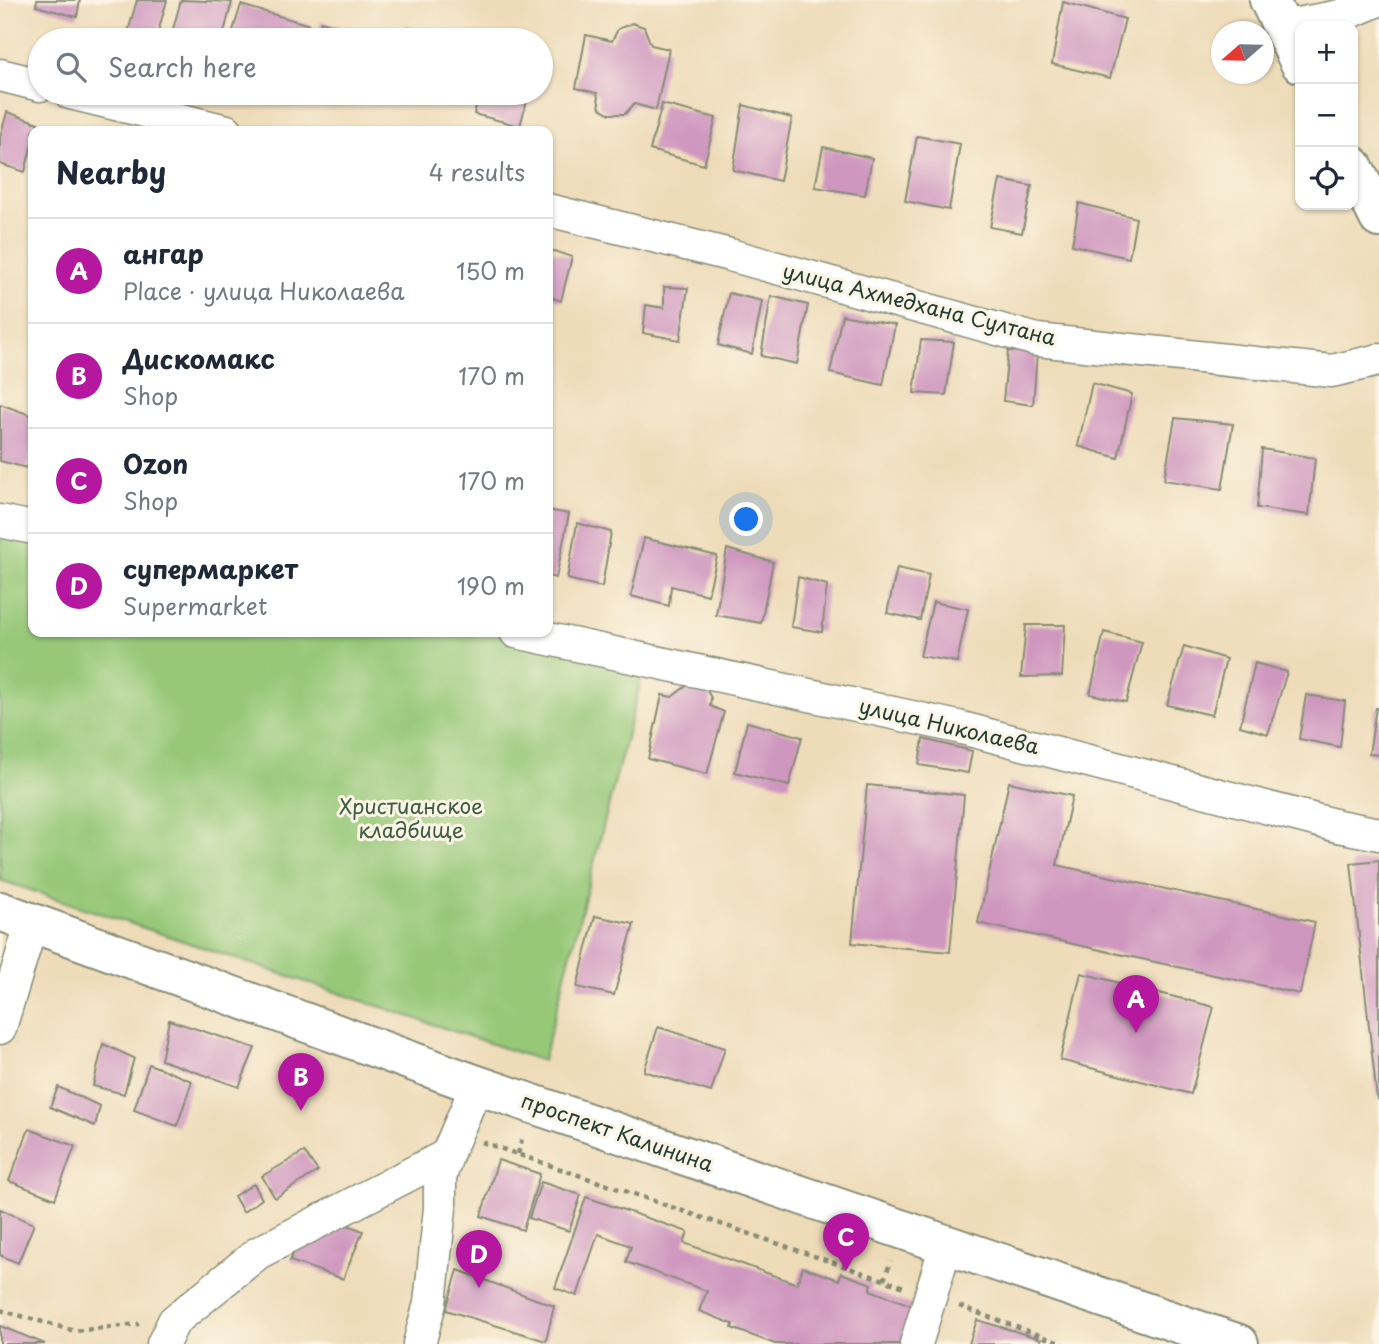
<!DOCTYPE html>
<html lang="en">
<head>
<meta charset="utf-8">
<style>
  :root { --surface:#fff; --page:#f2f2f3; --text:#1f2937; --muted:#747a83; --line:#e0e1e3; --accent:#b5179e }
  body { margin:0; font-family:"Playpen Sans",sans-serif; background:var(--page); color:var(--text) }
  .controls { position:absolute; right:21px; top:21px; display:grid; overflow:hidden; border-radius:14px; box-shadow:0 2px 5px #0004 }
  .controls button { width:63px; height:63px; display:grid; place-items:center; padding:0; border:0; border-bottom:2px solid var(--line); background:var(--surface); color:var(--text); font:35px sans-serif }
  .compass { position:absolute; left:1211px; top:21px; width:63px; height:63px; border-radius:50%; background:var(--surface); box-shadow:0 2px 5px #0004; rotate:250deg }
  .you { position:absolute; left:747px; top:520px; width:24px; height:24px; margin:-18px; border:5px solid #fff; border-radius:50%; background:#1a73e8; box-shadow:0 0 0 10px #1a73e833 }
  .badge { display:grid; place-items:center; width:46px; height:46px; border-radius:50%; background:var(--accent); color:#fff; font-size:23px; font-weight:700 }
  .pin { position:absolute; translate:-50% -58px; filter:drop-shadow(0 2px 4px #0008) }
  .pin::after { content:''; position:absolute; top:37px; width:24px; height:21px; background:inherit; clip-path:polygon(0 0,100% 0,50% 100%) }
  .list { margin:0; padding:0; list-style:none }
  h2 { display:flex; justify-content:space-between; align-items:center; height:91px; margin:0; padding:0 28px; font-size:30px }
  h2 small { font-size:23px; font-weight:400; color:var(--muted) }
  .list li { display:grid; grid-template-columns:46px 1fr auto; gap:21px; align-items:center; box-sizing:border-box; height:105px; padding:0 28px; border-top:2px solid var(--line) }
  .list b { display:block; font-size:26px; white-space:nowrap }
  .list p { margin:0; font-size:23px; white-space:nowrap; color:var(--muted) }
  .list em { font-size:23px; font-style:normal; color:var(--muted) }
  .icon { flex:none; width:38px; height:38px; fill:none; stroke:currentColor; stroke-width:2; stroke-linecap:round; stroke-linejoin:round }
  .map { position:relative; flex:none; width:1379px; height:1344px; overflow:hidden }
  .search { position:absolute; background:var(--surface); box-shadow:0 2px 5px #0004; left:28px; top:28px; width:525px; height:77px; display:flex; align-items:center; gap:18px; box-sizing:border-box; padding:0 24px; border-radius:38px; color:var(--muted); font-size:26px }
  .panel { position:absolute; background:var(--surface); box-shadow:0 2px 5px #0004; left:28px; top:126px; width:525px; height:511px; border-radius:14px }
  .map>svg:first-child { display:block }
</style>
</head>
<body>
<div class="map">
<svg width="1379" height="1344" viewBox="0 0 1379 1344">
  <rect width="100%" height="100%" fill="#fcf5e5"/>
  <filter id="ink" filterUnits="userSpaceOnUse"><feTurbulence type="fractalNoise" baseFrequency=".0143" numOctaves="2"/><feDisplacementMap in="SourceGraphic" scale="14" xChannelSelector="R" yChannelSelector="G"/><feConvolveMatrix kernelMatrix="1 2 1 2 8 2 1 2 1" color-interpolation-filters="sRGB"/></filter>
  <filter id="wash" filterUnits="userSpaceOnUse"><feTurbulence type="fractalNoise" baseFrequency=".00686" numOctaves="4" result="noise"/><feDisplacementMap in="SourceGraphic" scale="28" xChannelSelector="R" yChannelSelector="G"/><feGaussianBlur stdDeviation="1.57" result="paint"/><feColorMatrix in="noise" values="0 0 0 0 0 0 0 0 0 0 0 0 0 0 0 0 0 1.4 0 .05"/><feComposite in="paint" operator="in"/></filter>
  <g filter="url(#wash)">
    <rect width="100%" height="100%" fill="#eedcb9"/>
    <polygon fill="#96c878" stroke="#5a8256" stroke-width="2" points="0,521 33,528 33,632 516,632 646,660 543,1061 0,880"/>
    <g id="blocks">
      <g fill="#cf97bf">
        <polygon points="37,0 80,0 77,17 36,6"/>
        <polygon points="137,0 167,0 156,39 128,32"/>
        <polygon points="181,0 232,2 222,40 170,40"/>
        <polygon points="1063,2 1125,19 1110,78 1052,64"/>
        <polygon points="241,5 310,25 304,40 230,40"/>
        <polygon points="321,21 372,37 371,40 315,40"/>
        <polygon points="632,23 644,27 651,45 669,49 656,110 634,104 625,114 610,114 600,108 597,93 576,88 586,35 612,41 618,29"/>
        <polygon points="408,27 458,39 458,40 404,40"/>
        <polygon points="409,93 450,93 448,103"/>
        <polygon points="479,93 529,93 520,126 474,114"/>
        <polygon points="662,104 716,118 704,165 650,150"/>
        <polygon points="743,105 792,118 780,181 733,170"/>
        <polygon points="7,112 38,123 36,131 33,131 33,140 25,172 0,164 0,137"/>
        <polygon points="917,136 960,144 949,210 905,201"/>
        <polygon points="823,147 872,158 865,195 815,187"/>
        <polygon points="1000,180 1032,186 1022,233 990,227"/>
        <polygon points="1079,203 1136,218 1129,258 1072,245"/>
        <polygon points="548,249 572,257 561,301 548,296"/>
        <polygon points="664,287 688,288 680,340 643,333 646,305 664,308"/>
        <polygon points="729,293 762,301 752,354 718,345"/>
        <polygon points="771,296 808,305 797,364 761,356"/>
        <polygon points="842,315 895,325 883,385 830,373"/>
        <polygon points="921,340 954,342 946,395 914,393"/>
        <polygon points="1008,351 1037,354 1033,405 1003,401"/>
        <polygon points="1092,383 1132,394 1118,458 1078,446"/>
        <polygon points="0,404 33,416 33,446 27,468 0,461"/>
        <polygon points="1175,418 1233,424 1222,489 1164,480"/>
        <polygon points="1262,449 1315,458 1309,515 1257,508"/>
        <polygon points="548,510 569,514 556,578 548,576"/>
        <polygon points="577,523 611,532 602,587 567,579"/>
        <polygon points="644,538 717,556 708,595 671,586 669,606 631,596"/>
        <polygon points="727,549 773,562 761,623 716,615"/>
        <polygon points="897,568 929,575 920,620 887,613"/>
        <polygon points="798,577 827,585 822,632 791,627"/>
        <polygon points="933,602 968,609 957,662 920,656"/>
        <polygon points="1026,625 1065,625 1062,676 1021,677"/>
        <polygon points="1104,632 1142,642 1126,702 1090,694"/>
        <polygon points="1184,646 1226,659 1212,715 1167,705"/>
        <polygon points="1255,663 1287,672 1268,734 1240,726"/>
        <polygon points="693,681 705,687 711,698 710,706 724,712 707,774 648,759 662,695 672,697"/>
        <polygon points="1306,695 1345,701 1340,747 1299,739"/>
        <polygon points="1376,708 1379,708 1379,755 1369,754"/>
        <polygon points="747,722 802,737 789,786 735,772"/>
        <polygon points="923,739 972,751 968,773 919,765"/>
        <polygon points="1009,782 1072,796 1057,865 1315,922 1300,994 978,923"/>
        <polygon points="867,785 964,795 950,952 852,943"/>
        <polygon points="1379,860 1379,1099 1377,1099 1351,863"/>
        <polygon points="595,916 634,924 614,995 577,987"/>
        <polygon points="1081,973 1214,1007 1191,1094 1060,1060"/>
        <polygon points="169,1020 255,1048 239,1087 161,1060"/>
        <polygon points="658,1027 725,1048 711,1092 644,1071"/>
        <polygon points="103,1044 134,1058 124,1094 93,1086"/>
        <polygon points="149,1064 192,1081 177,1126 134,1110"/>
        <polygon points="58,1087 100,1106 95,1126 50,1107"/>
        <polygon points="29,1129 75,1146 55,1199 9,1181"/>
        <polygon points="304,1152 318,1171 275,1198 262,1176"/>
        <polygon points="498,1160 540,1174 523,1230 481,1216"/>
        <polygon points="541,1182 581,1195 569,1231 529,1218"/>
        <polygon points="254,1184 262,1199 243,1212 234,1196"/>
        <polygon points="586,1197 688,1232 684,1243 797,1284 803,1267 839,1280 841,1273 872,1284 870,1290 919,1308 906,1344 775,1344 732,1328 733,1324 699,1311 707,1291 626,1262 631,1246 598,1234 577,1296 555,1288"/>
        <polygon points="0,1209 34,1224 18,1263 0,1255"/>
        <polygon points="336,1220 363,1231 343,1279 290,1261 299,1239"/>
        <polygon points="458,1270 554,1306 546,1341 446,1310"/>
        <polygon points="977,1320 1041,1339 1039,1344 969,1344"/>
        <polygon points="0,1326 45,1344 0,1344"/>
      </g>
    </g>
  </g>
  <g filter="url(#ink)">
    <use href="#blocks" fill-opacity="0" stroke="#868c76" stroke-width="2"/>
    <g fill="none" stroke-linecap="round" stroke-linejoin="round">
      <g stroke="#868c76" stroke-width="35">
        <g id="street">
          <polyline points="1282,27 1340,16 1378,0"/>
          <polyline points="0,75 40,85"/>
          <polyline points="70,93 227,131"/>
          <polyline points="548,210 730,255 1037,340 1332,371 1379,360"/>
          <polyline points="0,521 33,528"/>
          <polyline points="516,632 958,727 1338,826 1379,834"/>
          <polyline points="0,1028 32,922"/>
          <polyline points="163,1344 174,1321 258,1253 447,1155 477,1085"/>
          <polyline points="419,1344 430,1303 440,1208 440,1178 447,1155"/>
          <polyline points="916,1344 946,1245"/>
        </g>
      </g>
      <g stroke="#868c76" stroke-width="42">
        <polyline id="secondary" points="0,911 477,1085 1239,1344"/>
      </g>
      <g stroke="#868c76" stroke-width="42">
        <g id="highway">
          <polyline points="1269,0 1300,63"/>
          <polyline points="1353,166 1379,218"/>
        </g>
      </g>
      <g stroke="#868c76" stroke-width="4.5" stroke-dasharray="5 5" stroke-linecap="butt">
        <polyline points="482,1142 904,1287"/>
        <polyline points="518,1154 523,1135"/>
        <polyline points="884,1280 891,1261"/>
        <polyline points="959,1306 1063,1344"/>
        <polyline points="0,1310 75,1331 139,1324"/>
      </g>
      <use href="#street" stroke="#fff" stroke-width="32"/>
      <use href="#secondary" stroke="#fff" stroke-width="38"/>
      <use href="#highway" stroke="#fff" stroke-width="38"/>
    </g>
  </g>
  <g text-anchor="middle" stroke-width="6" stroke-linejoin="round" paint-order="stroke">
    <g font-size="21" fill="#1f3d34" stroke="#fcf5e5">
      <text transform="translate(919 305) rotate(14)" y="7">улица Ахмедхана Султана</text>
      <text transform="translate(949 727) rotate(13)" y="7">улица Николаева</text>
      <text transform="translate(617 1133) rotate(19)" y="7">проспект Калинина</text>
    </g>
    <g font-size="21" fill="#3d6045" stroke="#fcf5e5">
      <text x="411" y="814">Христианское<tspan x="411" dy="24">кладбище</tspan></text>
    </g>
  </g>
</svg>
<div class="controls">
<button>+</button>
<button>−</button>
<button><svg class="icon" aria-label="locate" viewBox="0 0 24 24"><circle cx="12" cy="12" r="6"/><path d="M12 2v4M12 18v4M2 12h4M18 12h4"/></svg></button>
</div>
<svg class="compass" viewBox="-18 -18 36 36"><path d="M0-13l5 13h-10z" fill="#e53935"/><path d="M0 13l5-13h-10z" fill="#747a83"/></svg>
<div class="you"></div>
<div class="pin badge" style="left:1136px;top:1033px">A</div>
<div class="pin badge" style="left:301px;top:1111px">B</div>
<div class="pin badge" style="left:846px;top:1271px">C</div>
<div class="pin badge" style="left:479px;top:1288px">D</div>
<div class="search"><svg class="icon" aria-label="search" viewBox="0 0 24 24"><circle cx="10" cy="10" r="6"/><path d="M15 15l6 6"/></svg>Search here</div>
<section class="panel">
<h2>Nearby<small>4 results</small></h2>
<ul class="list">
<li><span class="badge">A</span><div><b>ангар</b><p>Place · улица Николаева</p></div><em>150 m</em></li>
<li><span class="badge">B</span><div><b>Дискомакс</b><p>Shop</p></div><em>170 m</em></li>
<li><span class="badge">C</span><div><b>Ozon</b><p>Shop</p></div><em>170 m</em></li>
<li><span class="badge">D</span><div><b>супермаркет</b><p>Supermarket</p></div><em>190 m</em></li>
</ul>
</section>
</div>
</body>
</html>
